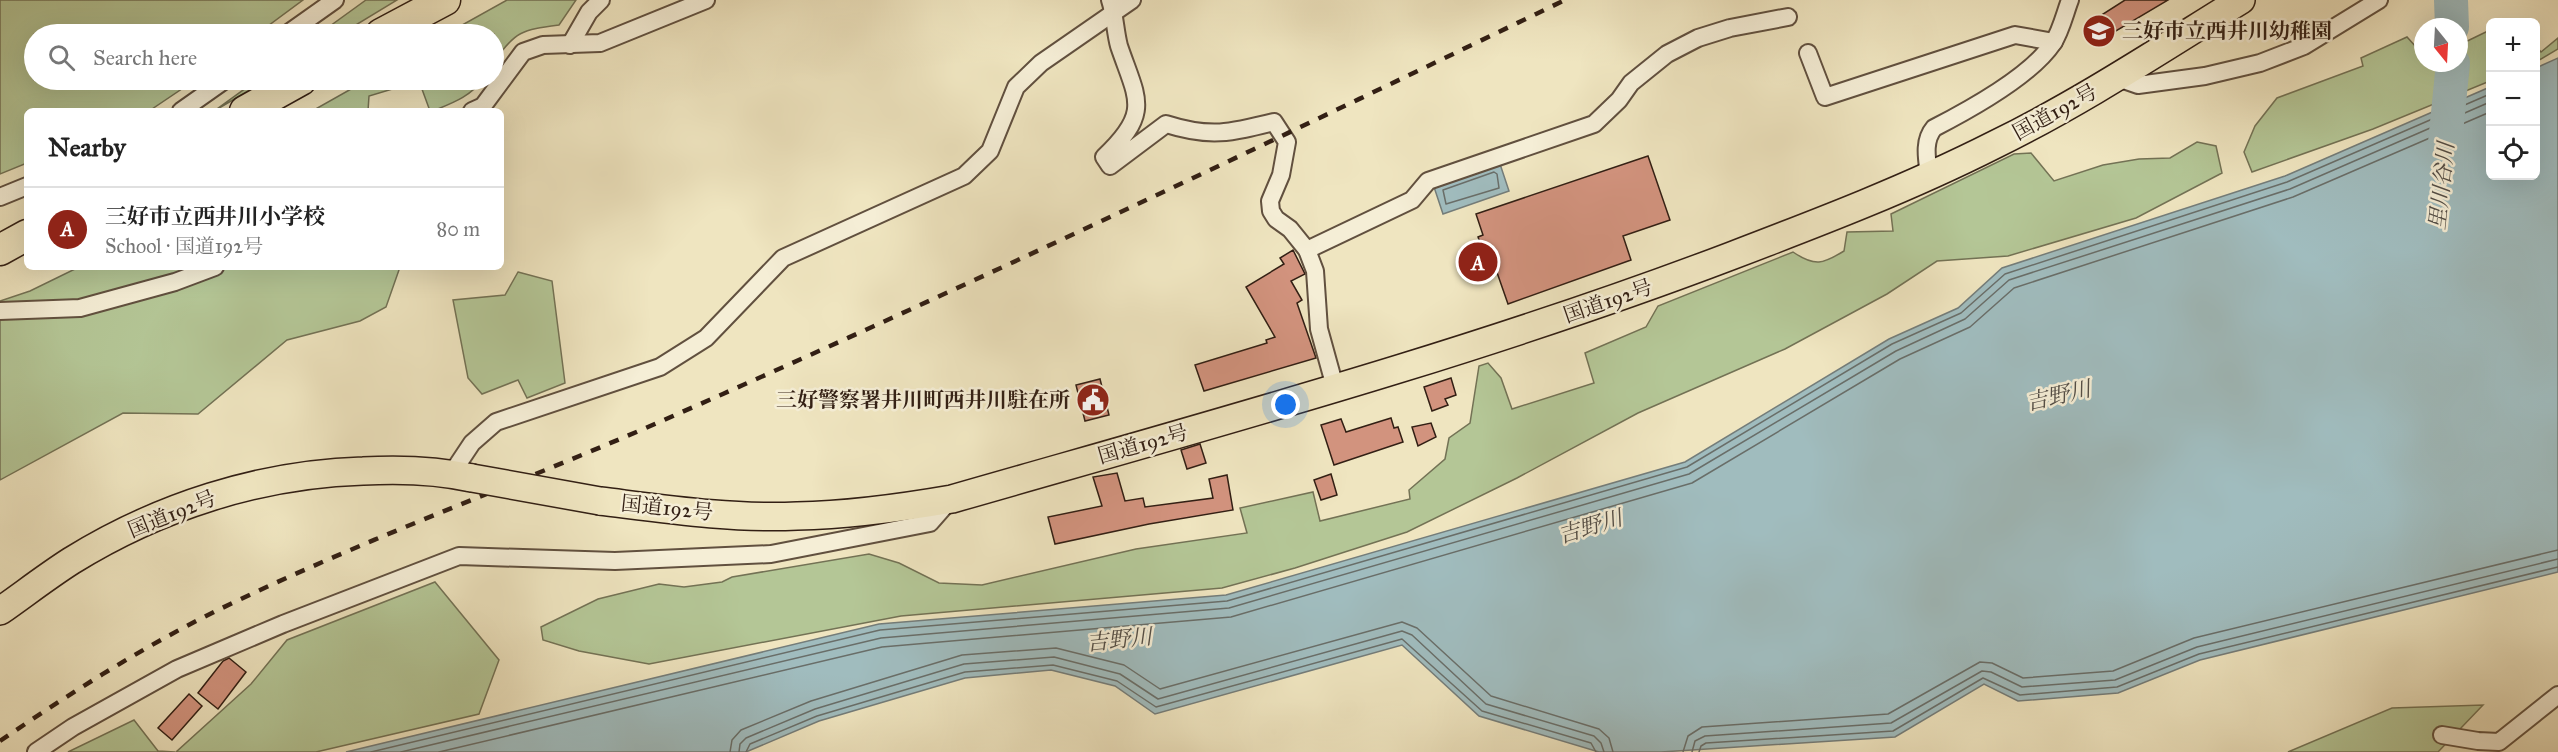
<!DOCTYPE html>
<html lang="en">
<head>
<meta charset="utf-8">
<style>
  :root { --surface:#fff; --page:#f2f2f2; --text:#222; --muted:#767676; --line:#e0e0e0; --accent:#8f2418 }
  body { margin:0; font-family:"IM FELL Great Primer","Noto Serif JP",serif; background:var(--page); color:var(--text) }
  .controls { position:absolute; right:18px; top:18px; display:grid; overflow:hidden; border-radius:9px; box-shadow:0 6px 24px #0002 }
  .controls button { width:54px; height:54px; display:grid; place-items:center; padding:0; border:0; border-bottom:2px solid var(--line); background:var(--surface); color:var(--text); font:30px sans-serif }
  .compass { position:absolute; left:2414px; top:18px; width:54px; height:54px; border-radius:50%; background:var(--surface); box-shadow:0 6px 24px #0002; rotate:162deg }
  .you { position:absolute; left:1286px; top:405px; width:21px; height:21px; margin:-15px; border:4px solid #fff; border-radius:50%; background:#1a73e8; box-shadow:0 0 0 9px #1a73e833 }
  .badge { display:grid; place-items:center; width:39px; height:39px; border-radius:50%; background:var(--accent); color:#fff; font-size:20px; font-weight:700 }
  .pin { position:absolute; translate:-50% -50%; border:3px solid #fff; box-shadow:0 2px 6px #0006 }
  .list { margin:0; padding:0; list-style:none }
  h2 { display:flex; justify-content:space-between; align-items:center; height:78px; margin:0; padding:0 24px; font-size:26px }
  h2 small { font-size:20px; font-weight:400; color:var(--muted) }
  .list li { display:grid; grid-template-columns:39px 1fr auto; gap:18px; align-items:center; box-sizing:border-box; height:84px; padding:0 24px; border-top:2px solid var(--line) }
  .list b { display:block; font-size:22px; white-space:nowrap }
  .list p { margin:0; font-size:20px; white-space:nowrap; color:var(--muted) }
  .list em { font-size:20px; font-style:normal; color:var(--muted) }
  .icon { flex:none; width:33px; height:33px; fill:none; stroke:currentColor; stroke-width:2; stroke-linecap:round; stroke-linejoin:round }
  .map { position:relative; flex:none; width:2558px; height:752px; overflow:hidden }
  .search { position:absolute; background:var(--surface); box-shadow:0 6px 24px #0002; left:24px; top:24px; width:480px; height:66px; display:flex; align-items:center; gap:15px; box-sizing:border-box; padding:0 21px; border-radius:33px; color:var(--muted); font-size:22px }
  .panel { position:absolute; background:var(--surface); box-shadow:0 6px 24px #0002; left:24px; top:108px; width:480px; height:162px; border-radius:9px }
  .map>svg:first-child { display:block }
</style>
</head>
<body>
<div class="map">
<svg width="2558" height="752" viewBox="0 0 2558 752">
  <rect width="100%" height="100%" fill="#efe5c0"/>
  <filter id="stains"><feTurbulence type="fractalNoise" baseFrequency=".00333" numOctaves="4"/><feColorMatrix values="0 0 0 0 .2 0 0 0 0 .09 0 0 0 0 .02 0 0 0 .5 -.17"/></filter>
  <radialGradient id="worn" r=".72"><stop offset=".6" stop-color="#630" stop-opacity="0"/><stop offset="1" stop-color="#630" stop-opacity=".3"/></radialGradient>
  <g fill="#b4c696" stroke="#737255" stroke-width="1.5">
    <polygon points="0,0 303,0 257,34 34,34 34,80 195,80 149,111 27,111 27,163 0,174"/>
    <polygon points="366,0 397,0 341,34 319,34"/>
    <path d="M507,0H576L559,25C522,30 515,31 494,62V34H446Z"/>
    <polygon points="2490,30 2490,81 2373,129 2252,172 2244,152 2255,126 2277,98 2363,66 2361,58 2407,37 2417,48 2423,48 2423,63 2459,63 2459,45"/>
    <polygon points="2558,38 2558,49 2536,62 2536,46 2541,52"/>
    <polygon points="257,80 267,80 214,111"/>
    <path d="M367,80H482C470,97 452,103 433,111H430L419,81L369,96L368,111H312Z"/>
    <path d="M2197,142L2216,146L2222,173L2136,218L2008,256L1937,261L1887,294L1785,349L1638,413L1517,478L1407,532L1295,568L1222,588L901,616L649,664L579,651L543,640L541,627L598,599L659,584L684,587L722,582L732,577L869,554L899,563L939,583L982,585L1136,549L1247,533L1240,508L1313,492L1320,521L1410,499L1409,490L1445,459L1449,438L1470,423L1479,366L1488,363L1501,378L1512,409L1594,383L1585,353L1646,327L1658,306L1793,252C1815,267 1823,264 1844,251L1847,232L1893,231L1891,214L2014,154L2031,153L2054,181L2103,165L2139,159L2170,158Z"/>
    <polygon points="79,267 400,267 386,307 360,321 287,340 198,414 123,413 0,480 0,301 30,291"/>
    <polygon points="518,272 552,281 565,383 527,398 518,380 482,394 468,378 453,300 505,295"/>
    <polygon points="435,582 499,660 479,714 316,752 176,752 251,684 287,640"/>
    <polygon points="2483,705 2438,752 2288,752 2392,708"/>
    <polygon points="134,720 158,751 175,752 68,752"/>
  </g>
  <g fill="#a0bcbe" stroke="#747d7a" stroke-width="1.5">
    <polygon points="2558,58 2558,572 2200,660 2118,693 2018,701 1984,684 1895,737 1661,752 1599,752 1479,716 1402,645 1155,714 1115,686 1051,670 965,678 819,721 746,752 346,752 879,624 1226,595 1685,462 1889,339 1958,308 2002,268 2285,176 2490,87 2490,176 2536,176 2536,68"/>
    <polygon points="1500,164 1509,191 1443,214 1434,187"/>
  </g>
  <g fill="none" stroke-linecap="round" stroke-linejoin="round">
    <g stroke="#696e69" stroke-width="1.5">
      <polygon points="1494,172 1497,174 1499,188 1446,204 1443,190"/>
      <polyline points="371,752 880,630 1227,601 1687,467 1892,344 1961,313 2005,274 2287,182 2490,94"/>
      <polyline points="401,752 881,638 1229,608 1689,474 1896,351 1965,319 2009,280 2290,189 2490,102"/>
      <polyline points="439,752 882,647 1231,617 1692,483 1900,359 1970,327 2014,288 2293,197 2490,112"/>
      <polyline points="730,752 732,740 741,730 811,701 962,655 1056,648 1124,665 1160,689 1402,622 1417,628 1491,696 1599,729 1609,738 1613,752"/>
      <polyline points="739,752 740,744 746,738 815,709 964,664 1054,657 1120,674 1158,699 1402,631 1412,635 1486,704 1594,736 1601,743 1604,752"/>
      <polyline points="746,752 750,744 817,716 965,672 1053,665 1117,681 1156,707 1402,639 1482,711 1591,743 1596,752"/>
      <polyline points="1683,752 1688,736 1702,727 1888,714 1980,662 1992,663 2023,678 2113,671 2194,638 2558,550"/>
      <polyline points="1692,752 1695,741 1705,736 1891,723 1982,671 1991,672 2022,687 2115,680 2197,647 2558,559"/>
      <polyline points="1699,752 1701,746 1706,743 1893,731 1983,678 2020,695 2117,687 2199,654 2558,567"/>
    </g>
    <g stroke="#a0bcbe" stroke-width="34">
      <polyline points="2451,0 2452,27"/>
      <polyline points="2444,153 2453,63"/>
    </g>
  </g>
  <g fill="#d2937e" stroke="#321f14" stroke-width="1.5">
    <polygon points="2125,0 2168,0 2099,41 2089,23"/>
    <polygon points="1648,156 1670,220 1623,236 1631,260 1508,304 1493,261 1479,266 1472,248 1481,245 1478,237 1483,235 1476,214"/>
    <polygon points="1293,250 1305,274 1291,281 1302,300 1297,303 1316,358 1204,391 1195,365 1267,343 1266,340 1275,337 1246,287 1284,264 1280,258"/>
    <polygon points="1451,378 1456,395 1445,399 1448,405 1432,411 1424,387"/>
    <polygon points="1100,379 1109,415 1085,421 1076,385"/>
    <polygon points="1391,418 1394,428 1398,427 1403,442 1334,465 1321,425 1341,419 1346,432"/>
    <polygon points="1431,423 1436,437 1418,446 1412,427"/>
    <polygon points="1200,444 1206,463 1187,469 1181,450"/>
    <polygon points="1117,473 1125,501 1143,498 1145,507 1213,498 1209,479 1227,475 1233,510 1149,524 1055,544 1048,517 1102,506 1093,477"/>
    <polygon points="1331,474 1337,495 1321,500 1314,480"/>
    <polygon points="229,658 246,672 218,709 198,693 223,661"/>
    <polygon points="189,694 202,706 172,740 158,728"/>
  </g>
  <g fill="none" stroke-linecap="round" stroke-linejoin="round">
    <g stroke="#61503f" stroke-width="20">
      <g id="minor">
        <path d="M1110,0C1115,15 1115,31 1119,46C1137,99 1152,112 1104,157L1110,166L1166,124C1210,138 1230,133 1274,122L1287,142L1281,175L1270,201L1271,211L1276,219L1290,229L1307,250L1315,271L1319,329L1335,387"/>
        <polyline points="287,34 335,0"/>
        <polyline points="570,45 589,12 601,0"/>
        <polyline points="1808,53 1825,97 2015,35 2054,42"/>
        <polyline points="2115,77 2138,85 2205,76 2260,63 2304,46 2379,0"/>
        <polyline points="181,111 225,80"/>
        <polyline points="472,111 483,106 523,52 543,45 600,43 706,0"/>
        <path d="M1929,175C1927,159 1923,141 1934,128C1969,110 2031,76 2053,43C2061,31 2065,13 2070,0"/>
        <polyline points="0,197 27,186"/>
        <polyline points="1307,250 1412,200 1428,181 1594,124 1619,100 1631,83 1667,54 1698,38 1730,28 1788,17"/>
        <polyline points="0,311 80,308 175,282 215,267"/>
        <polyline points="452,473 472,443 496,422 660,367 706,338 783,258 964,176 990,151 1016,87 1041,63 1132,0"/>
        <polyline points="2442,735 2478,741 2499,742 2558,695"/>
        <polyline points="36,752 73,727 177,669 283,624 459,556 615,561 771,554 930,523 951,499"/>
      </g>
    </g>
    <g stroke="#321f14" stroke-width="30">
      <g id="trunk">
        <path d="M600,501C665,509 731,519 797,516C849,515 900,508 952,499C1213,424 1476,353 1731,256C1820,222 1909,188 1994,145C2080,103 2160,50 2241,0"/>
        <path d="M0,611C23,595 46,577 71,561C158,507 260,474 363,471C399,469 436,470 472,478"/>
      </g>
    </g>
    <g stroke="#321f14" stroke-width="33">
      <g id="motorway">
        <polyline points="381,34 445,0"/>
        <polyline points="245,111 301,80"/>
        <polyline points="0,250 27,235"/>
      </g>
    </g>
    <use href="#minor" stroke="#f5eed6" stroke-width="16"/>
    <use href="#trunk" stroke="#efe5c0" stroke-width="27"/>
    <use href="#motorway" stroke="#efe5c0" stroke-width="30"/>
    <path stroke="#321f14" stroke-width="4.5" stroke-dasharray="10 10" stroke-linecap="butt" d="M0,741C69,694 141,648 216,611C365,538 522,483 673,416C973,284 1269,143 1565,0"/>
    <g stroke="#321f14" stroke-width="30" stroke-linecap="butt">
      <polyline id="trunk-bridge" points="472,478 600,501"/>
    </g>
    <use href="#trunk-bridge" stroke="#efe5c0" stroke-width="27"/>
  </g>
  <defs>
    <g id="school-disc" transform="scale(1.725)"><circle r="9.5" fill="#8f2418" stroke="#f5eed6"/><path d="M0-5L7-2L0 1L-7-2ZM-4 1L0 2.5L4 1V4Q0 6-4 4Z" fill="#fff"/></g>
    <g id="civic-disc" transform="scale(1.725)"><circle r="9.5" fill="#8f2418" stroke="#f5eed6"/><path d="M-.6-6.5H3V-4.5H.6V-3L4-1V1h2V6H-6V1h2V-1L-.6-3ZM-1.2 2.5V6h2.4V2.5Z" fill="#fff"/></g>
  </defs>
  <g fill-rule="evenodd">
    <use href="#school-disc" x="2099" y="31"/>
    <use href="#civic-disc" x="1093" y="400"/>
  </g>
  <g text-anchor="middle" stroke-width="5" stroke-linejoin="round" paint-order="stroke">
    <g font-size="21" font-weight="bold" fill="#321f14" stroke="#f5eed6" text-anchor="start">
      <text x="2122" y="38">三好市立西井川幼稚園</text>
      <text x="1070" y="407" text-anchor="end">三好警察署井川町西井川駐在所</text>
    </g>
    <g font-size="21" fill="#321f14" stroke="#f5eed6">
      <text transform="translate(2055 112) rotate(-29)" y="7">国道192号</text>
      <text transform="translate(1608 301) rotate(-19)" y="7">国道192号</text>
      <text transform="translate(1143 444) rotate(-16)" y="7">国道192号</text>
      <text transform="translate(667 508) rotate(6)" y="7">国道192号</text>
      <text transform="translate(172 514) rotate(-22)" y="7">国道192号</text>
    </g>
    <g font-size="22" font-style="italic" fill="#534e47" stroke="#f5eed6">
      <text transform="translate(2441 186) rotate(-84)" y="8">里川谷川</text>
      <text transform="translate(2058 395) rotate(-13)" y="8">吉野川</text>
      <text transform="translate(1590 526) rotate(-17)" y="8">吉野川</text>
      <text transform="translate(1119 639) rotate(-6)" y="8">吉野川</text>
    </g>
  </g>
  <rect width="100%" height="100%" filter="url(#stains)"/>
  <rect width="100%" height="100%" fill="url(#worn)"/>
</svg>
<div class="controls">
<button>+</button>
<button>−</button>
<button><svg class="icon" aria-label="locate" viewBox="0 0 24 24"><circle cx="12" cy="12" r="6"/><path d="M12 2v4M12 18v4M2 12h4M18 12h4"/></svg></button>
</div>
<svg class="compass" viewBox="-18 -18 36 36"><path d="M0-13l5 13h-10z" fill="#e53935"/><path d="M0 13l5-13h-10z" fill="#767676"/></svg>
<div class="you"></div>
<div class="pin badge" style="left:1478px;top:262px">A</div>
<div class="search"><svg class="icon" aria-label="search" viewBox="0 0 24 24"><circle cx="10" cy="10" r="6"/><path d="M15 15l6 6"/></svg>Search here</div>
<section class="panel">
<h2>Nearby<small></small></h2>
<ul class="list">
<li><span class="badge">A</span><div><b>三好市立西井川小学校</b><p>School · 国道192号</p></div><em>80 m</em></li>
</ul>
</section>
</div>
</body>
</html>
